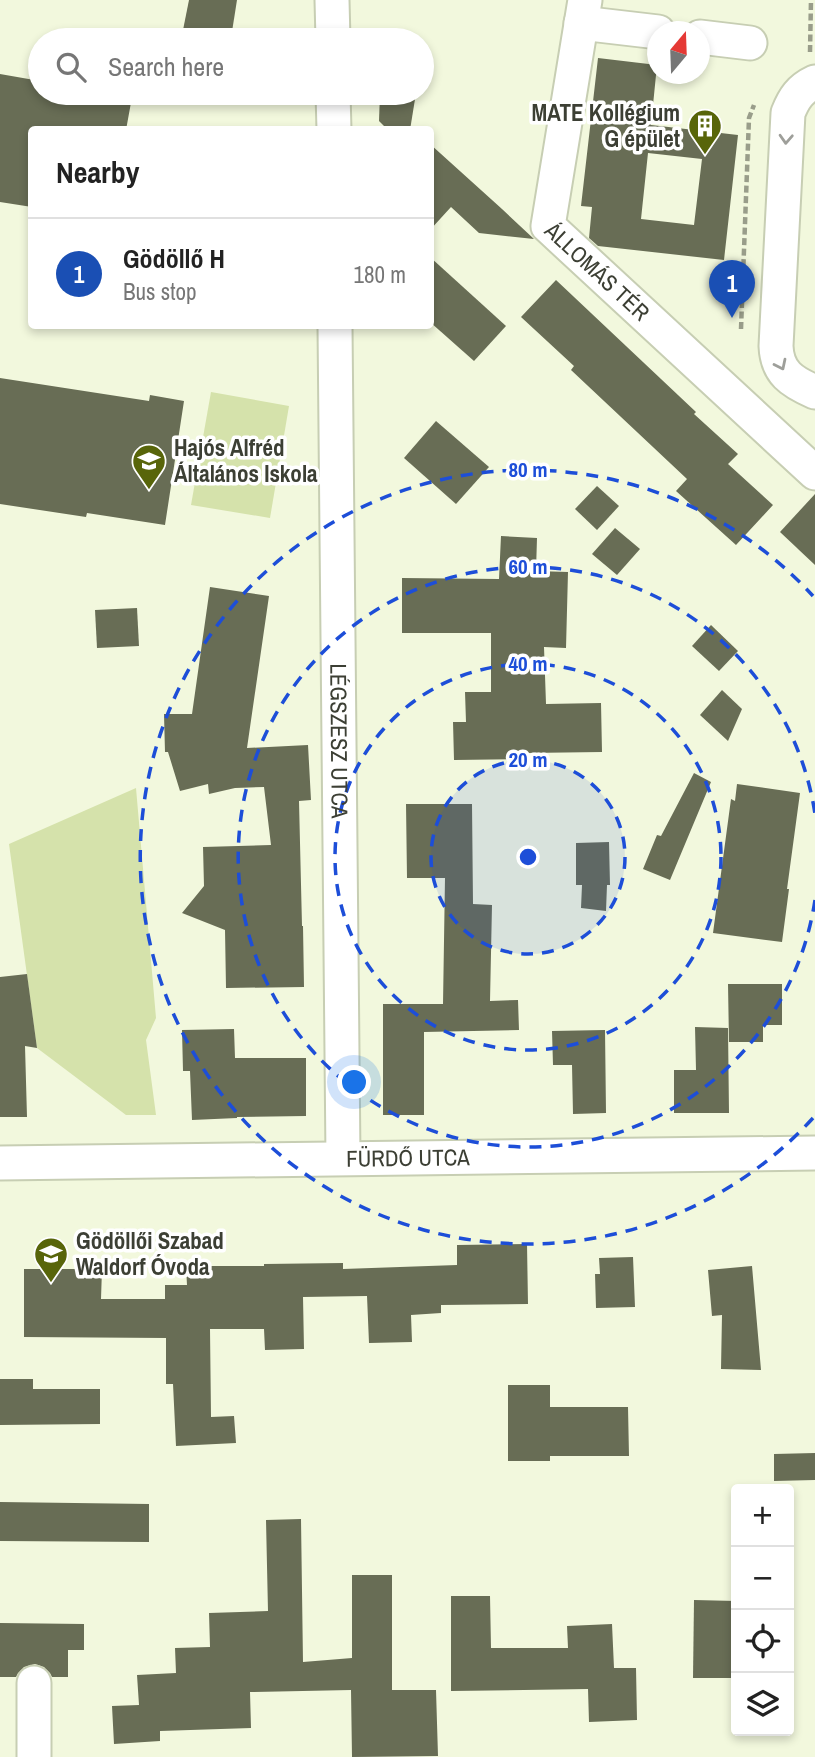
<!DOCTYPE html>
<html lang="en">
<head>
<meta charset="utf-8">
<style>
  :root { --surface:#fff; --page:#f6f6f6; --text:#222; --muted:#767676; --line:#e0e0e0; --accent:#58650a }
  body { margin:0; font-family:"Archivo Narrow",sans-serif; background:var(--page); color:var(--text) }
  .controls { position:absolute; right:21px; bottom:21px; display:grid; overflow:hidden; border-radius:7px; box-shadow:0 4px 10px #0003 }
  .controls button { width:63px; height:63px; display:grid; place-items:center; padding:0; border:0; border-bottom:2px solid var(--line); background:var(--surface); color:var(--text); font:35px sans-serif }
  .compass { position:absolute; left:647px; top:21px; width:63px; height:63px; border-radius:50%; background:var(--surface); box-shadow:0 4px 10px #0003; rotate:19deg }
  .you { position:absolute; left:355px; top:1083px; width:24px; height:24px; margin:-18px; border:5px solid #fff; border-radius:50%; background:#1a73e8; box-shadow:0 0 0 10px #1a73e833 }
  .badge { display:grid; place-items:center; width:46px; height:46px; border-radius:50%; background:var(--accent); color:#fff; font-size:23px; font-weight:700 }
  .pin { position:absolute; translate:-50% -58px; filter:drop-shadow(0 2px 4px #0008) }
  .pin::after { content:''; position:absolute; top:37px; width:24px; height:21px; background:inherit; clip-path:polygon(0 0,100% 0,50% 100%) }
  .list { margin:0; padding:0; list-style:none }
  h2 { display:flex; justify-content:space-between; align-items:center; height:91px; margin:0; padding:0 28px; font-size:30px }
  h2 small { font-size:23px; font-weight:400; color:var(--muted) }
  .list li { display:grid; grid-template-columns:46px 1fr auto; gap:21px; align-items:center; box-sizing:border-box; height:112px; padding:0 28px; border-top:2px solid var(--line) }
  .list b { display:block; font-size:26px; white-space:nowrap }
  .list p { margin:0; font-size:23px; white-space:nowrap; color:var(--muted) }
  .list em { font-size:23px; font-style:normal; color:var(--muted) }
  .icon { flex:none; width:38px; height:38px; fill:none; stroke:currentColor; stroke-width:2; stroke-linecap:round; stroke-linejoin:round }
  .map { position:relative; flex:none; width:815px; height:1757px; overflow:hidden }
  .search { position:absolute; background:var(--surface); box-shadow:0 4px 10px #0003; left:28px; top:28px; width:406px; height:77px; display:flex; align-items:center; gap:18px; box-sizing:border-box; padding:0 24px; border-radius:38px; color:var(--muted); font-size:26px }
  .panel { position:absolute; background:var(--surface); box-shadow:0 4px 10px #0003; left:28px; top:126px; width:406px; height:203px; border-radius:7px }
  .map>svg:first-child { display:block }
</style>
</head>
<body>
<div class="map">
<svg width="815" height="1757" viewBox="0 0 815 1757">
  <rect width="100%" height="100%" fill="#f2f8dd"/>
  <g fill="#d5e2ab">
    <polygon points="211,392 289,406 270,518 191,505"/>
    <polygon points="136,788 156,1018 146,1040 156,1115 126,1115 37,1048 9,844"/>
  </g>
  <g fill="#686d55" fill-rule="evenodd">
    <polygon points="189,0 237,0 231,38 183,30"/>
    <path d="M598,58L657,65L651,125L738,135L724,260L598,246L589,238L592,207L581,206ZM648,153L702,159L694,225L641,219Z"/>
    <polygon points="0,74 40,81 40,93 109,93 132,97 126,130 32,130 32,207 0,202"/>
    <polygon points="380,93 416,93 410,130 388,130 379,121"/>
    <polygon points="430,144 502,209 534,239 479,233 451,207 430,230"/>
    <polygon points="430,257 506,326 474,361 430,322"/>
    <polygon points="556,280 696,412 694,414 738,454 728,464 773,505 736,545 676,491 687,479 571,370 574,366 521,317"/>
    <polygon points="0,378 149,401 150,395 184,401 165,525 87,513 86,517 0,504"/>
    <polygon points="436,421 489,467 456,504 404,458"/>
    <polygon points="597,486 619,506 597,530 575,509"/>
    <polygon points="815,494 815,565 780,532"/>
    <polygon points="615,528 640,549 617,575 592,554"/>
    <polygon points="501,536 537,538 536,571 568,572 566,648 544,647 546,704 601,703 602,752 527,753 527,759 454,760 453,722 466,722 465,692 491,692 491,633 402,633 402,578 499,579"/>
    <polygon points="210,587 269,596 247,748 308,745 311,800 299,801 302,926 303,926 304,987 226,988 225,930 182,913 204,886 203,847 271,845 264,787 235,788 209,794 208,784 180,791 168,752 165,752 164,714 192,714"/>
    <polygon points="137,608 139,646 97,648 95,610"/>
    <polygon points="711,625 738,651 719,671 692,646"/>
    <polygon points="722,690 742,709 728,741 700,715"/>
    <polygon points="694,773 711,782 670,880 643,869 657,835 661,836"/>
    <polygon points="737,784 800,793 787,889 789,889 782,942 713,933 731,799 735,801"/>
    <polygon points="406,804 472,804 473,904 492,905 490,1001 518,1000 519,1030 424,1032 424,1115 383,1115 383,1004 443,1004 445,878 407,878"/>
    <polygon points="609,842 610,885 607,885 606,911 581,908 582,885 576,885 576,843"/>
    <polygon points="27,974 37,1048 25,1046 27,1117 0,1117 0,977"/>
    <polygon points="728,984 782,984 782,1025 763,1025 763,1042 729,1042"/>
    <polygon points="695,1027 728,1028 729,1113 674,1113 674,1070 696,1070"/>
    <polygon points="234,1029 235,1058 306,1058 306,1116 237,1117 237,1118 192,1120 190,1071 183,1071 182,1030"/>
    <polygon points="605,1030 606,1113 573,1114 572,1065 553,1065 552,1031"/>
    <polygon points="527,1244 528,1304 441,1305 441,1313 411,1315 412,1342 369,1343 367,1296 303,1297 304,1349 265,1350 264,1329 210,1329 211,1417 234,1416 236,1443 176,1446 173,1384 166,1384 166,1338 24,1337 24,1269 102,1269 101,1299 165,1299 165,1285 187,1285 186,1266 264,1266 264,1264 343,1263 343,1269 457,1265 457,1245"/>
    <polygon points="633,1257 635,1307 596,1308 595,1274 600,1274 599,1258"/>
    <polygon points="752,1266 761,1370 721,1369 722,1315 712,1316 708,1270"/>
    <polygon points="0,1379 33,1379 33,1389 100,1389 100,1424 0,1425"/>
    <polygon points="508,1385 550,1385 550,1407 628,1407 629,1456 550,1456 550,1461 508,1461"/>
    <polygon points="815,1453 815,1480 774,1481 774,1454"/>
    <polygon points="0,1502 149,1504 149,1542 0,1541"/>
    <polygon points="301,1519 303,1662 352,1658 352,1575 392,1575 392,1690 436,1690 438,1756 352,1757 351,1690 250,1692 251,1728 160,1731 160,1741 114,1744 112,1706 139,1705 137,1675 176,1673 175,1648 210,1647 209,1613 268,1611 266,1520"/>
    <polygon points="451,1596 490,1596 491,1648 568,1648 567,1626 612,1624 614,1668 636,1668 637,1720 589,1722 588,1689 451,1691"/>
    <polygon points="694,1600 736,1601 736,1678 693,1678"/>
    <polygon points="0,1623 84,1624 84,1650 68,1650 68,1677 52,1677 50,1673 44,1667 35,1664 24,1667 18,1673 16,1677 0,1677"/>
  </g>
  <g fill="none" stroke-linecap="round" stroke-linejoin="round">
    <g stroke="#c7ceb3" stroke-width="37">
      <g id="minor">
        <polyline points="332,0 333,40"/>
        <path id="s1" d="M585,0L548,226L815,473"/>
        <polyline points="581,23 658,32"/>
        <polyline points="700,37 750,43"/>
        <path d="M815,82C800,89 794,98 788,113L776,346C777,373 792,382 815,392"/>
        <polyline points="333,93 334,130"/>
        <path id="s2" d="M335,326L343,1158"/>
        <path id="s3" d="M0,1163L815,1153"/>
        <polyline points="34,1683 34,1757"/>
      </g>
    </g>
    <g stroke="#999d8a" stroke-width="4.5" stroke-dasharray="7 3.5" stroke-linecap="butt">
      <polyline points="810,52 811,0"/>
      <polyline points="741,329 749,118 754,105"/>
    </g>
    <use href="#minor" stroke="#fff" stroke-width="33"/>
  </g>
  <defs><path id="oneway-chevron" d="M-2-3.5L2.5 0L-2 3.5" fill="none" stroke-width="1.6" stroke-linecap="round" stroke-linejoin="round" transform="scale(1.75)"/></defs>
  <g stroke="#9e9f9a">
    <use href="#oneway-chevron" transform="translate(786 139) rotate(93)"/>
    <use href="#oneway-chevron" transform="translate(781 365) rotate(64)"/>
  </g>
  <circle cx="528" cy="857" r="97" fill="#1d4ed8" fill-opacity=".12"/>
  <g fill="none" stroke="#1d4ed8" stroke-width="3.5" stroke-dasharray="12 9">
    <circle cx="528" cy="857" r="97"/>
    <circle cx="528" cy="857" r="193"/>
    <path d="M815 900A290 290 0 1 1 815 814"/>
    <path d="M813 1118A387 387 0 1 1 813 596"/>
  </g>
  <defs>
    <g id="building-pin" transform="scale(1.75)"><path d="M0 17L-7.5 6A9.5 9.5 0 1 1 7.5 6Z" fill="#58650a" stroke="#fff"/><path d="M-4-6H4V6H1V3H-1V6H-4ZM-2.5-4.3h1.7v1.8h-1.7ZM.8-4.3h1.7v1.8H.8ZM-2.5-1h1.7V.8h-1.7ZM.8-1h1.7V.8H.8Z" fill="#fff"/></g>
    <g id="school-pin" transform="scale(1.75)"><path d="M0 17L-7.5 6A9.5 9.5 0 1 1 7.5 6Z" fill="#58650a" stroke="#fff"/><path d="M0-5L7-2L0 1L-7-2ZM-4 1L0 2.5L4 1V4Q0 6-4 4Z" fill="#fff"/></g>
  </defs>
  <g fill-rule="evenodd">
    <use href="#building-pin" x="705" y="126"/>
    <use href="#school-pin" x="149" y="461"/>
    <use href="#school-pin" x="51" y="1254"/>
  </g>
  <g text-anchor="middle" stroke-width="7" stroke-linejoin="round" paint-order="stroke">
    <g font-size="23" font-weight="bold" fill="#3c3f34" stroke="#fff" text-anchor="start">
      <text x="680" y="121" text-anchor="end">MATE Kollégium<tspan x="680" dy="26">G épület</tspan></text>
      <text x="174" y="456">Hajós Alfréd<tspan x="174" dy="26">Általános Iskola</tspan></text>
      <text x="76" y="1249">Gödöllői Szabad<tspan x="76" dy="26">Waldorf Óvoda</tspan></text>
    </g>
    <g font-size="23" fill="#3c3f34" stroke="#fff">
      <text dy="8" stroke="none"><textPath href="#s1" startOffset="296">ÁLLOMÁS TÉR</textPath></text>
      <text dy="8" stroke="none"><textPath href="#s2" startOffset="415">LÉGSZESZ UTCA</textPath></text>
      <text dy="8" stroke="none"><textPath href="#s3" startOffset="408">FÜRDŐ UTCA</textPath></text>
    </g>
  </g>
  <circle cx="528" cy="857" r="10" fill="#1d4ed8" stroke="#fff" stroke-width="3.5"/>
  <g font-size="21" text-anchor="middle" font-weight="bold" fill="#1d4ed8" stroke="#fff" stroke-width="7" stroke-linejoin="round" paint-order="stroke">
    <text x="528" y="477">80 m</text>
    <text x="528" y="574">60 m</text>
    <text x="528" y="671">40 m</text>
    <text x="528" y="767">20 m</text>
  </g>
</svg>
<div class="controls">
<button>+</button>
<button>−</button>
<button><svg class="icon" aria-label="locate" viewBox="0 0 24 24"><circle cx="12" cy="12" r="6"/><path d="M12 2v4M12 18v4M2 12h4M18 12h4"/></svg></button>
<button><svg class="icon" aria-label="layers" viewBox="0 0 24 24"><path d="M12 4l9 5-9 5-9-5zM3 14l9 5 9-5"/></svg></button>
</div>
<svg class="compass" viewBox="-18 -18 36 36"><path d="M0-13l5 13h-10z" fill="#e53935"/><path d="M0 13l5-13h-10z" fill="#767676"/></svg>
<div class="you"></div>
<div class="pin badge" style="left:732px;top:318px;background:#1a4fb4">1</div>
<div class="search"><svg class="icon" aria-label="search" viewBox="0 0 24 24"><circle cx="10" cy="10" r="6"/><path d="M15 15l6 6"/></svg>Search here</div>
<section class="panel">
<h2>Nearby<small></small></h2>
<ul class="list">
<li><span class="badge" style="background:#1a4fb4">1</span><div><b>Gödöllő H</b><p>Bus stop</p></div><em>180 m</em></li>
</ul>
</section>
</div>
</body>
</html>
